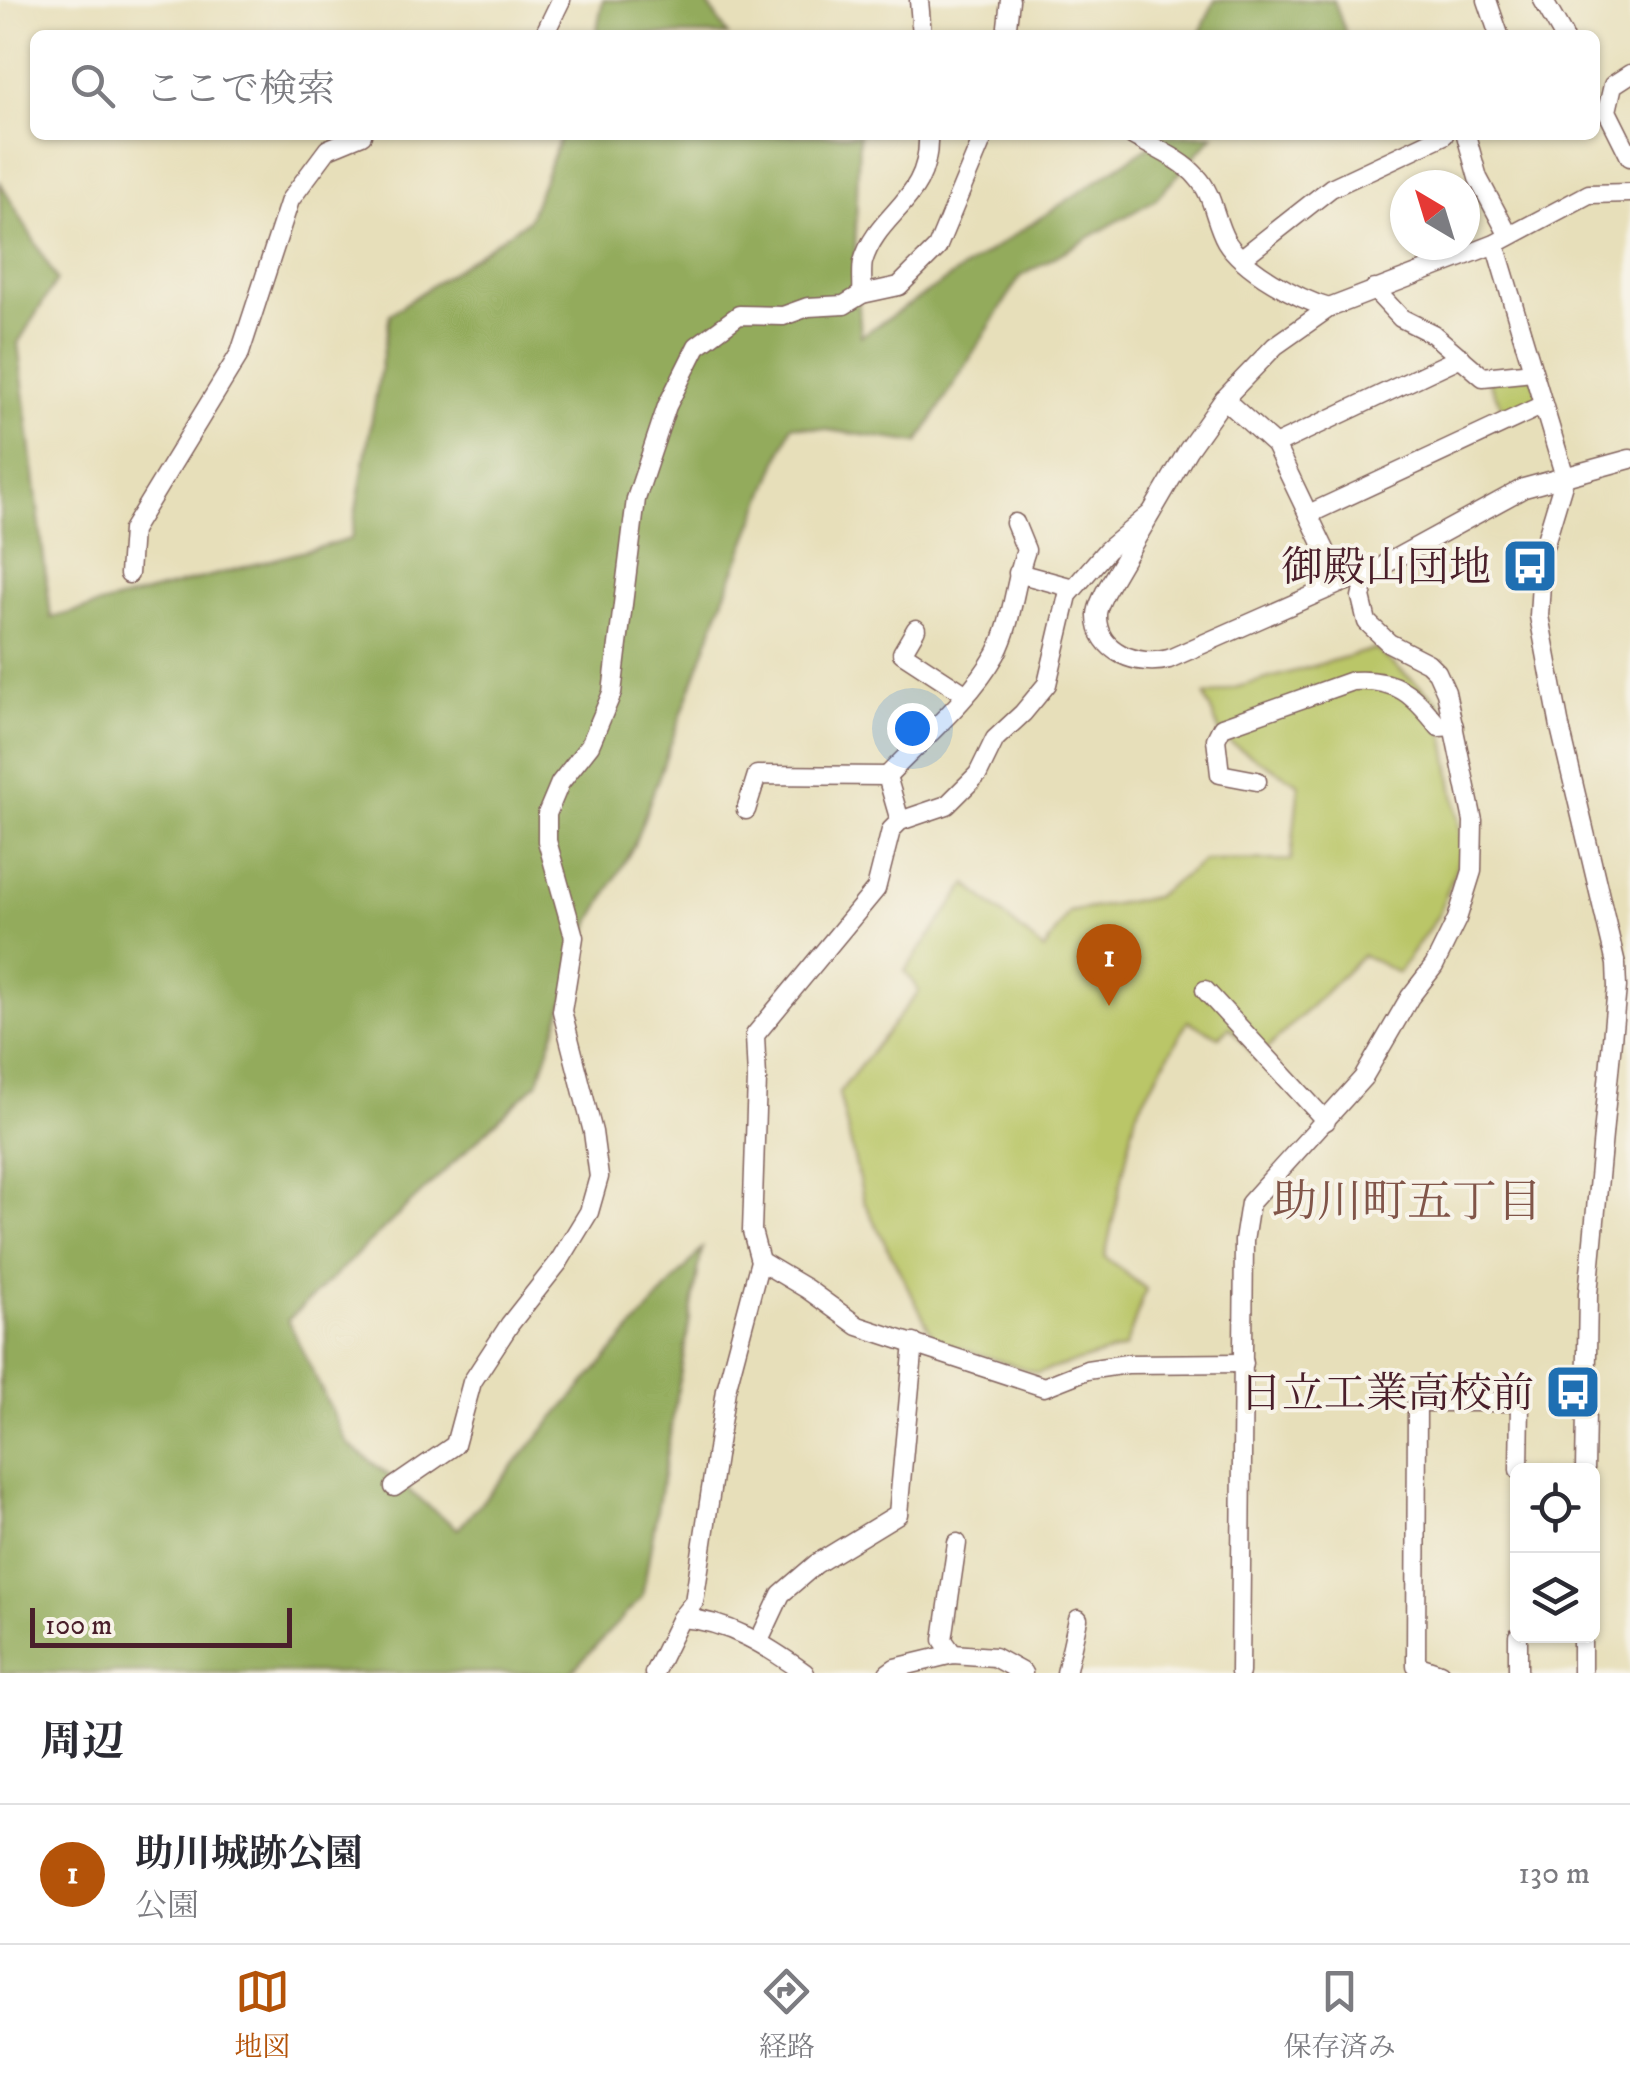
<!DOCTYPE html>
<html lang="ja">
<head>
<meta charset="utf-8">
<style>
  :root { --surface:#fff; --page:#f2f2f3; --text:#2b2b33; --muted:#7c7c81; --line:#e1e1e2; --accent:#b45309 }
  body { margin:0; font-family:"IM FELL DW Pica","Noto Serif JP",serif; background:var(--page); color:var(--text) }
  .controls { position:absolute; right:30px; bottom:30px; display:grid; overflow:hidden; border-radius:15px; box-shadow:0 2px 8px #0004 }
  .controls button { width:90px; height:90px; display:grid; place-items:center; padding:0; border:0; border-bottom:2px solid var(--line); background:var(--surface); color:var(--text); font:50px sans-serif }
  .compass { position:absolute; left:1390px; top:170px; width:90px; height:90px; border-radius:50%; background:var(--surface); box-shadow:0 2px 8px #0004; rotate:322deg }
  .scale { position:absolute; left:30px; bottom:25px; width:262px; box-sizing:border-box; padding-left:10px; border:5px solid #4a1f2b; border-top:0; font-size:28px; line-height:35px; white-space:nowrap; color:#4a1f2b; -webkit-text-stroke:8px #f7f3e8; paint-order:stroke }
  .you { position:absolute; left:912px; top:728px; width:35px; height:35px; margin:-25px; border:8px solid #fff; border-radius:50%; background:#1a73e8; box-shadow:0 0 0 15px #1a73e833 }
  .badge { display:grid; place-items:center; width:65px; height:65px; border-radius:50%; background:var(--accent); color:#fff; font-size:32px; font-weight:700 }
  .pin { position:absolute; translate:-50% -82px; filter:drop-shadow(0 2px 5px #0008) }
  .pin::after { content:''; position:absolute; top:52px; width:35px; height:30px; background:inherit; clip-path:polygon(0 0,100% 0,50% 100%) }
  .list { margin:0; padding:0; list-style:none }
  h2 { display:flex; justify-content:space-between; align-items:center; height:130px; margin:0; padding:0 40px; font-size:42px }
  h2 small { font-size:32px; font-weight:400; color:var(--muted) }
  .list li { display:grid; grid-template-columns:65px 1fr auto; gap:30px; align-items:center; box-sizing:border-box; height:140px; padding:0 40px; border-top:2px solid var(--line) }
  .list b { display:block; font-size:38px; white-space:nowrap }
  .list p { margin:0; font-size:32px; white-space:nowrap; color:var(--muted) }
  .list em { font-size:32px; font-style:normal; color:var(--muted) }
  .icon { flex:none; width:55px; height:55px; fill:none; stroke:currentColor; stroke-width:2; stroke-linecap:round; stroke-linejoin:round }
  .map { position:relative; flex:none; width:1630px; height:1673px; overflow:hidden }
  .search { position:absolute; background:var(--surface); box-shadow:0 2px 8px #0004; left:30px; right:30px; top:30px; height:110px; display:flex; align-items:center; gap:25px; box-sizing:border-box; padding:0 35px; border-radius:15px; color:var(--muted); font-size:38px }
  .sheet { height:270px; background:var(--surface) }
  nav { display:flex; justify-content:space-around; align-items:center; box-sizing:border-box; height:140px; border-top:2px solid var(--line); background:var(--surface); font-size:28px; color:var(--muted) }
  nav a { display:grid; justify-items:center; gap:5px }
  nav .on { color:var(--accent) }
  .map>svg:first-child { display:block }
</style>
</head>
<body>
<div class="map">
<svg width="1630" height="1673" viewBox="0 0 1630 1673">
  <rect width="100%" height="100%" fill="#f7f3e8"/>
  <filter id="ink" filterUnits="userSpaceOnUse"><feTurbulence type="fractalNoise" baseFrequency=".01" numOctaves="2"/><feDisplacementMap in="SourceGraphic" scale="20" xChannelSelector="R" yChannelSelector="G"/><feConvolveMatrix kernelMatrix="1 2 1 2 8 2 1 2 1" color-interpolation-filters="sRGB"/></filter>
  <filter id="wash" filterUnits="userSpaceOnUse"><feTurbulence type="fractalNoise" baseFrequency=".0048" numOctaves="4" result="noise"/><feDisplacementMap in="SourceGraphic" scale="40" xChannelSelector="R" yChannelSelector="G"/><feGaussianBlur stdDeviation="2.25" result="paint"/><feColorMatrix in="noise" values="0 0 0 0 0 0 0 0 0 0 0 0 0 0 0 0 0 1.4 0 .05"/><feComposite in="paint" operator="in"/></filter>
  <g filter="url(#wash)">
    <rect width="100%" height="100%" fill="#e7dfba"/>
    <g fill="#bac667" stroke="#827249" stroke-width="2.5">
      <polygon points="1532,375 1541,404 1508,419 1488,380"/>
      <polygon points="1375,649 1439,702 1463,849 1439,914 1398,973 1363,955 1257,1059 1230,1027 1219,1037 1188,1021 1136,1113 1105,1257 1146,1289 1125,1348 1037,1373 935,1340 864,1202 839,1093 919,991 905,971 967,884 1044,950 1069,912 1154,897 1204,861 1291,860 1299,784 1222,738 1205,696"/>
    </g>
    <g fill="#93ab5c" stroke="#6e6544" stroke-width="2.5">
      <polygon points="603,0 705,0 728,35 596,35"/>
      <polygon points="1215,0 1334,0 1346,35 1199,35"/>
      <polygon points="561,135 859,135 855,256 861,336 1151,145 1155,135 1214,135 1156,199 1020,277 918,443 792,425 720,608 634,845 591,922 538,1082 288,1320 347,1443 458,1529 702,1249 642,1597 570,1673 0,1673 0,182 57,280 18,343 51,618 351,539 390,314 528,220"/>
    </g>
  </g>
  <g filter="url(#ink)">
    <g fill="none" stroke-linecap="round" stroke-linejoin="round">
      <g stroke="#81625d" stroke-width="21">
        <g id="street">
          <polyline points="919,0 922,35"/>
          <polyline points="1487,0 1499,35"/>
          <polyline points="1543,0 1563,35"/>
          <polyline points="544,35 561,0"/>
          <polyline points="1006,35 1010,0"/>
          <polyline points="1630,74 1613,85 1607,111 1630,157"/>
          <path d="M1132,135C1152,147 1182,159 1197,177C1214,195 1214,220 1226,241C1243,269 1298,299 1329,308"/>
          <polyline points="1466,135 1478,178 1509,236"/>
          <polyline points="1495,244 1565,477"/>
          <polyline points="1242,258 1331,188 1444,135"/>
          <polyline points="1374,289 1401,318 1433,334 1483,377 1533,372"/>
          <path d="M862,294C863,284 861,271 863,262C877,212 931,201 928,135"/>
          <polyline points="1224,399 1275,445 1341,583"/>
          <polyline points="1275,445 1461,357"/>
          <polyline points="1565,477 1543,550 1539,616 1560,727 1616,964 1617,987 1588,1294 1585,1470"/>
          <polyline points="1309,514 1543,405"/>
          <path d="M1374,572L1341,583L1169,659C1139,667 1096,653 1097,615C1097,607 1102,599 1105,592L1188,450L1224,399L1275,346L1329,308L1495,244L1589,194L1630,193"/>
          <polyline points="1018,573 1073,588"/>
          <polyline points="129,574 132,530 240,353 290,200 328,149 362,135"/>
          <polyline points="916,629 902,653 965,694"/>
          <path d="M887,776C923,738 970,700 996,654C1013,621 1014,584 1026,550L1015,523"/>
          <path d="M1257,781L1220,774L1216,739L1222,727L1352,681C1397,678 1413,694 1439,727L1454,726"/>
          <polyline points="746,810 757,775 887,776 900,821"/>
          <polyline points="1205,990 1326,1121"/>
          <polyline points="760,1261 807,1289 858,1326 1044,1387 1087,1370 1127,1364 1244,1363"/>
          <polyline points="394,1487 455,1445 472,1382 510,1324 558,1263 589,1212 599,1177 593,1132 562,1011 574,937 547,841 547,814 560,783 590,745 612,693 636,499 667,406 697,346 739,315 783,316 808,307 844,305 862,294 899,286 937,248 984,135"/>
          <path d="M681,1618C729,1621 767,1646 805,1673"/>
          <polyline points="759,1641 781,1594 816,1564 898,1514 914,1343"/>
          <polyline points="953,1654 943,1640 957,1543"/>
          <polyline points="654,1673 681,1618 694,1602 726,1390 760,1261 752,1231 757,1079 755,1035 876,889 891,830 900,821 947,805 978,774 995,739 1023,713 1047,684 1068,595 1107,550 1150,514"/>
          <polyline points="888,1673 895,1668 953,1654 994,1657 1023,1673"/>
          <polyline points="1066,1673 1078,1619"/>
          <polyline points="1240,1673 1244,1241 1250,1203 1363,1078 1410,997 1434,966 1457,919 1472,871 1473,821 1446,692 1437,672 1428,663 1389,643 1367,622 1361,597 1365,582 1387,563 1524,488 1630,459"/>
          <polyline points="1440,1673 1416,1665 1417,1402 1520,1402 1519,1470"/>
          <polyline points="1518,1673 1518,1636"/>
          <polyline points="1582,1673 1582,1636"/>
        </g>
      </g>
      <use href="#street" stroke="#fff" stroke-width="18"/>
    </g>
  </g>
  <defs>
    <g id="bus-square" transform="scale(2.875)"><rect x="-9" y="-9" width="18" height="18" rx="4" fill="#1f6fb2" stroke="#f7f3e8"/><path d="M-5-6H5V4H4V6H2V4H-2V6H-4V4H-5ZM-3.5-4V0h7V-4ZM-3.5 1.2v1.5H-2V1.2ZM2 1.2v1.5H3.5V1.2Z" fill="#fff"/></g>
  </defs>
  <g fill-rule="evenodd">
    <use href="#bus-square" x="1530" y="566"/>
    <use href="#bus-square" x="1573" y="1392"/>
  </g>
  <g text-anchor="middle" stroke-width="8" stroke-linejoin="round" paint-order="stroke">
    <g font-size="42" fill="#4a1f2b" stroke="#f7f3e8" text-anchor="end">
      <text x="1491" y="581">御殿山団地</text>
      <text x="1534" y="1407">日立工業高校前</text>
    </g>
    <g font-size="45" fill="#815549" stroke="#f7f3e8">
      <text x="1407" y="1216">助川町五丁目</text>
    </g>
  </g>
</svg>
<div class="controls">
<button><svg class="icon" aria-label="locate" viewBox="0 0 24 24"><circle cx="12" cy="12" r="6"/><path d="M12 2v4M12 18v4M2 12h4M18 12h4"/></svg></button>
<button><svg class="icon" aria-label="layers" viewBox="0 0 24 24"><path d="M12 4l9 5-9 5-9-5zM3 14l9 5 9-5"/></svg></button>
</div>
<svg class="compass" viewBox="-18 -18 36 36"><path d="M0-13l5 13h-10z" fill="#e53935"/><path d="M0 13l5-13h-10z" fill="#7c7c81"/></svg>
<div class="scale">100 m</div>
<div class="you"></div>
<div class="pin badge" style="left:1109px;top:1006px">1</div>
<div class="search"><svg class="icon" aria-label="search" viewBox="0 0 24 24"><circle cx="10" cy="10" r="6"/><path d="M15 15l6 6"/></svg>ここで検索</div>
</div>
<section class="sheet">
<h2>周辺<small></small></h2>
<ul class="list">
<li><span class="badge">1</span><div><b>助川城跡公園</b><p>公園</p></div><em>130 m</em></li>
</ul>
</section>
<nav>
<a class="on"><svg class="icon" aria-label="map" viewBox="0 0 24 24"><path d="M3 6l6-2 6 2 6-2v14l-6 2-6-2-6 2zM9 4v14M15 6v14"/></svg>地図</a>
<a><svg class="icon" aria-label="directions" viewBox="0 0 24 24"><path d="M12 3l9 9-9 9-9-9zM9 14v-3h6M13 9l2 2-2 2"/></svg>経路</a>
<a><svg class="icon" aria-label="saved" viewBox="0 0 24 24"><path d="M7 4h10v16l-5-4-5 4z"/></svg>保存済み</a>
</nav>
</body>
</html>
